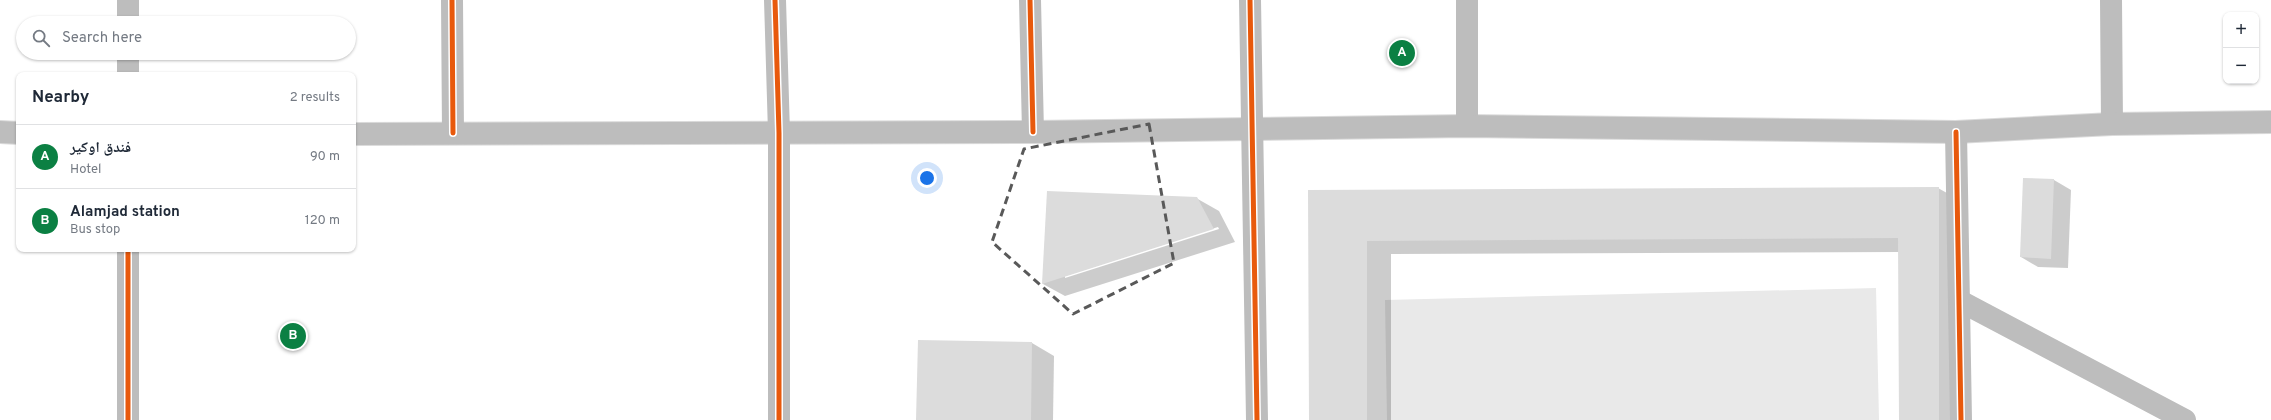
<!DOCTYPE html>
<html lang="en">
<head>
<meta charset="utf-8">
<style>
  :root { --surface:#fff; --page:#f2f2f3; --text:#1f2937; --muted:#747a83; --line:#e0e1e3; --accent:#0b8043 }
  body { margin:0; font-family:Overpass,"Noto Naskh Arabic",sans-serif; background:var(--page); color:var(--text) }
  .controls { position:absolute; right:12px; top:12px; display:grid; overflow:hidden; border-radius:8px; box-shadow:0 1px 3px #0004 }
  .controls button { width:36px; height:36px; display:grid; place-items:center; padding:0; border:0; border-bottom:1px solid var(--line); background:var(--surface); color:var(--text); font:20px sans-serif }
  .you { position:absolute; left:927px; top:178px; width:14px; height:14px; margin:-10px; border:3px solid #fff; border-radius:50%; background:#1a73e8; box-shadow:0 0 0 6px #1a73e833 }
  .badge { display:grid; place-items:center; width:26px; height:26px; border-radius:50%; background:var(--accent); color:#fff; font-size:13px; font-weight:700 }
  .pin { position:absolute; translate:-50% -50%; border:2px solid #fff; box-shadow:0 1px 4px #0006 }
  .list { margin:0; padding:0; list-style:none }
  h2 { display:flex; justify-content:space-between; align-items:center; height:52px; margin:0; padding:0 16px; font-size:17px }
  h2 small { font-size:13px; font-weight:400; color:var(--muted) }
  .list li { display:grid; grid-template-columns:26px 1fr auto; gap:12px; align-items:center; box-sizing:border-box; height:64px; padding:0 16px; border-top:1px solid var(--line) }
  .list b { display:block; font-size:15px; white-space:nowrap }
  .list p { margin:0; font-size:13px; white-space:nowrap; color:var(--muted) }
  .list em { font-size:13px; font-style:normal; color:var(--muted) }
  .icon { flex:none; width:22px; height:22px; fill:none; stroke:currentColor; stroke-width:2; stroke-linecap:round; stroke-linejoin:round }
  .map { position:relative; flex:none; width:2271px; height:420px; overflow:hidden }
  .search { position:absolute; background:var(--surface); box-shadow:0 1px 3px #0004; left:16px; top:16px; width:340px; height:44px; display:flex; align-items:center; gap:10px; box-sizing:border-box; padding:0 14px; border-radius:22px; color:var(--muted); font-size:15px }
  .panel { position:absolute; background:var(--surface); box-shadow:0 1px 3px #0004; left:16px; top:72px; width:340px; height:180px; border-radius:8px }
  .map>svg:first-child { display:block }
</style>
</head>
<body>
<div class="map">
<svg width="2271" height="420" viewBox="0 0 2271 420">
  <rect width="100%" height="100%" fill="#fff"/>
  <polygon fill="#e9e9e9" points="1876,288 1879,420 1387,420 1385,300"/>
  <g fill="#0003" fill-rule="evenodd">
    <polygon points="2024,179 2054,180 2071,190 2068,268 2038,267 2021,257"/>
    <polygon points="1938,188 1963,202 1963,420 1900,420 1899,252 1391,254 1391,420 1310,420 1309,191"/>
    <path d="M1048,192L1196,198L1219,211L1235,242L1065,296L1043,284ZM1218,227L1219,229L1065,278V276Z"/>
    <polygon points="1032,343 1054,356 1053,420 917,420"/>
  </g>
  <g fill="#dcdcdc">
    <polygon points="2023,178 2054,179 2051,259 2020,257"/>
    <polygon points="1939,187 1939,420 1899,420 1898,238 1367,241 1367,420 1309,420 1308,190"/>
    <polygon points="1047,191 1197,197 1214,229 1042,284"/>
    <polygon points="918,340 1032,342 1031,420 916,420"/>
  </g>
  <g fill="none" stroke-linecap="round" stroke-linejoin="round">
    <g stroke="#dbdbdb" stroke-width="24">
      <g id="trunk">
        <polyline points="0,132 19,133"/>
        <polyline points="353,134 1033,132 1467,126 1956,132 2112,124 2271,122"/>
      </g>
    </g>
    <g stroke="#bdbdbd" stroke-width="22">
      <polyline points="452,0 453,133"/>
      <polyline points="1030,0 1033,132"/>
      <polyline points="1250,0 1257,420"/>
      <polyline points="1467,0 1467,126"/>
      <polyline points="2111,0 2112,124"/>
      <polyline points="1956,132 1961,420"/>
      <polyline points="1960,301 2185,420"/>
    </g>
    <g stroke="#bdbdbd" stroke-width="22">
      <polyline points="128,0 128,23"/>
      <polyline points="775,0 779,133 779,420"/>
      <polyline points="128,53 128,75"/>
      <polyline points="128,420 128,249"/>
    </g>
    <use href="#trunk" stroke="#bdbdbd" stroke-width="22"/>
    <g stroke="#fff" stroke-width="8">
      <g id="cycleway">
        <polyline points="452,0 453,133"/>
        <polyline points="775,0 779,133 779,420"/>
        <polyline points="1030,0 1033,132"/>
        <polyline points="1250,0 1257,420"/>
        <polyline points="1956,132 1961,420"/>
        <polyline points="128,420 128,249"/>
      </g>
    </g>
    <use href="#cycleway" stroke="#e8590c" stroke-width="5"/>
  </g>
  <path fill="none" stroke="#595959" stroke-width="3" stroke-dasharray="8 5" stroke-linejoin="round" d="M1149,124L1174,263L1073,314L992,242L1024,149Z"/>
</svg>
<div class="controls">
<button>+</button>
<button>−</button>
</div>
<div class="you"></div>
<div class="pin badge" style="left:1402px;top:53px">A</div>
<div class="pin badge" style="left:293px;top:336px">B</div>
<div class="search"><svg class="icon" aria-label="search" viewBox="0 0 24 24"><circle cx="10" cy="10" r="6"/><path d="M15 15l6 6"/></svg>Search here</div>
<section class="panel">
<h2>Nearby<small>2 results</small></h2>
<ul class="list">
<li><span class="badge">A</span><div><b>فندق اوكير</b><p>Hotel</p></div><em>90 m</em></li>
<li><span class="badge">B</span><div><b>Alamjad station</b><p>Bus stop</p></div><em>120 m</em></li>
</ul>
</section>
</div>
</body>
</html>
